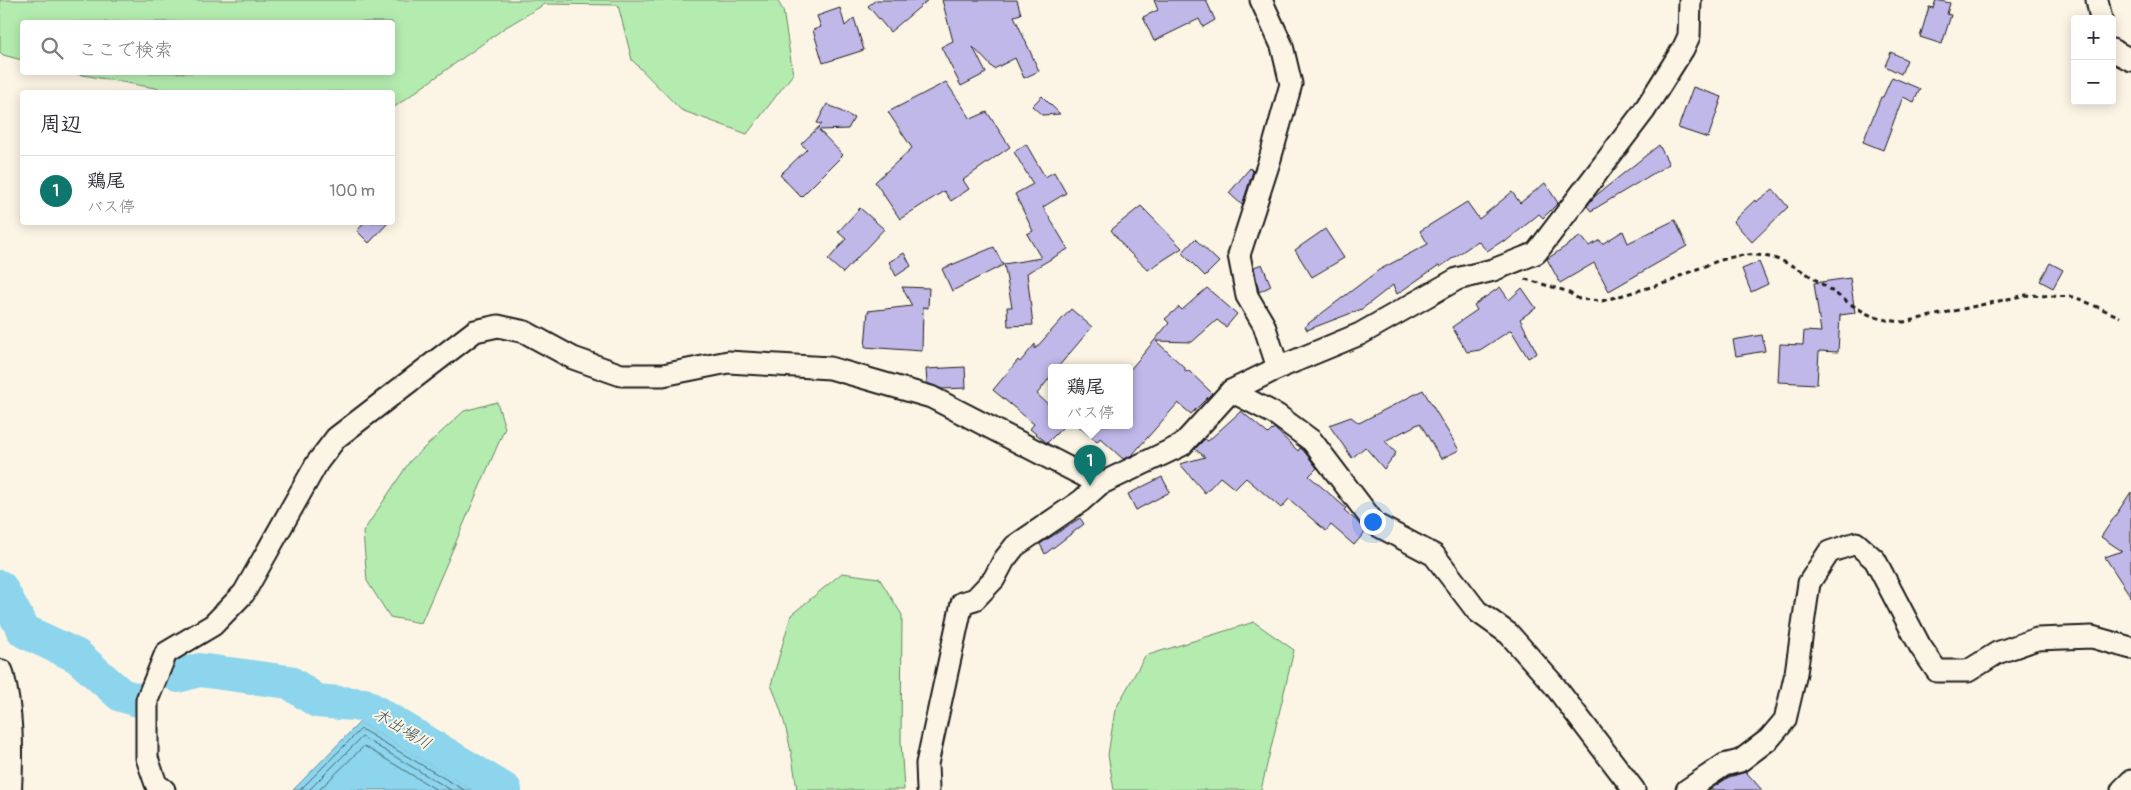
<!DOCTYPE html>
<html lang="ja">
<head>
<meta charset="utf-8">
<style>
  :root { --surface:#fff; --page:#f7f7f7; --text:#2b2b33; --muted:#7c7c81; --line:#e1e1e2; --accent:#0f766e }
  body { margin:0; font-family:Pangolin,"Klee One",sans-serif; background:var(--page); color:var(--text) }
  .controls { position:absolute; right:15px; top:15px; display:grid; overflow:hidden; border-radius:5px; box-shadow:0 2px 12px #0003 }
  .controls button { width:45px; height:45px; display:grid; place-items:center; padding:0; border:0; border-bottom:1px solid var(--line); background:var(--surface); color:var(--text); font:25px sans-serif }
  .you { position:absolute; left:1372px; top:521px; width:18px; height:18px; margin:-12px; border:4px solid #fff; border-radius:50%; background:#1a73e8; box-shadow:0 0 0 8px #1a73e833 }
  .badge { display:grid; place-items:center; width:32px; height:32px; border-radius:50%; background:var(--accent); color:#fff; font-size:16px; font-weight:700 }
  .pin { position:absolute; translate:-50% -41px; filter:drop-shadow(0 1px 2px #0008) }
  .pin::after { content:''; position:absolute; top:26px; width:18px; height:15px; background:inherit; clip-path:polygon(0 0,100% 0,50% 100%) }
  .popup { position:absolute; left:1048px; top:364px; width:85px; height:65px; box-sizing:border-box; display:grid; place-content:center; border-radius:5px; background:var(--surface); filter:drop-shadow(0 1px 4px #0005); font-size:16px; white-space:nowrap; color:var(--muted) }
  .popup b { font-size:19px; color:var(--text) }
  .popup::after { content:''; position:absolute; left:50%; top:100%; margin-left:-10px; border:10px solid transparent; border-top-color:var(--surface) }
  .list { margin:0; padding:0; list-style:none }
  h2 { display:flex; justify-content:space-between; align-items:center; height:65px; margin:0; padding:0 20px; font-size:21px }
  h2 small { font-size:16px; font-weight:400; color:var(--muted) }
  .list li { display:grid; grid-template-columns:32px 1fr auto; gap:15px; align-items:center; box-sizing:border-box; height:70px; padding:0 20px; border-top:1px solid var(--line) }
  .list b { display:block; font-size:19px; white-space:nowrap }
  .list p { margin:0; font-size:16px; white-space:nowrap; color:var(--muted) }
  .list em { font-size:16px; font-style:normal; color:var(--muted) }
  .icon { flex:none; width:28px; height:28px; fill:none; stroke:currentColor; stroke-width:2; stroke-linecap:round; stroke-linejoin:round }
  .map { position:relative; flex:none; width:2131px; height:790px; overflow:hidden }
  .search { position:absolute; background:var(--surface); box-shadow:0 2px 12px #0003; left:20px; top:20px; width:375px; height:55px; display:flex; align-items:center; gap:12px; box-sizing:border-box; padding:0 18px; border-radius:5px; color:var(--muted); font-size:19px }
  .panel { position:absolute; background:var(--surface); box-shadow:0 2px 12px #0003; left:20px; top:90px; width:375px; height:135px; border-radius:5px }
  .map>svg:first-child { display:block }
</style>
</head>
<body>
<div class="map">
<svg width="2131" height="790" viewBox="0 0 2131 790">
  <rect width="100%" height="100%" fill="#fcf5e5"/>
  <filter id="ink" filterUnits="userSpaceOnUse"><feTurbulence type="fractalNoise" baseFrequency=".02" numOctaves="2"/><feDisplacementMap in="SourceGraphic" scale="10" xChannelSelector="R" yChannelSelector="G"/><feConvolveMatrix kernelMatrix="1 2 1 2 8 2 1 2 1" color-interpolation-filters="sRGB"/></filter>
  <g filter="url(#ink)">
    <g fill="#b4ecaf" stroke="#688466">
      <polygon points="0,0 777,0 783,10 793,74 747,134 681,110 632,60 618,5 545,4 506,27 393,108 392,92 177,92 72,73 392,72 392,22 22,22 22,60 3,55 0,52"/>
      <polygon points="497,402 505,428 421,623 390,617 367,581 363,532 410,461 464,411"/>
      <path d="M842,573L879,578L902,615L901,742L904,790H797C792,753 786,719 771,685L791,615Z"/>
      <polygon points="1254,622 1294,650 1261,790 1114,790 1108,755 1115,710 1145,656"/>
    </g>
    <polygon fill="#8cd5ed" stroke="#5f8b99" points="360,722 473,790 293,790"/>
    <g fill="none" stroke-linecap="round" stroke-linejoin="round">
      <g stroke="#496670" stroke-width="1">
        <polyline points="300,790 361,729 464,790"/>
        <polyline points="309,790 362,737 451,790"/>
        <polyline points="319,790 364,746 437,790"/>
      </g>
      <g stroke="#8cd5ed" stroke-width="34">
        <polyline points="0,587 24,631 77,656 121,695 138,700"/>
        <polyline points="178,676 199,670 289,682 317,701 364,705 505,790"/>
      </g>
    </g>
    <g fill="#c1b8ea" stroke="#1c1c1c">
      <polygon points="876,0 928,0 890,32 868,6"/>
      <polygon points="942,0 1017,0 1021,14 1014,16 1039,71 1024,78 1015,58 994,69 973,47 986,73 961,86 941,47 953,41"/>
      <polygon points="1154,0 1206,0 1215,20 1203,27 1199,19 1154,41 1143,17 1158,10"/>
      <polygon points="1936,0 1950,3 1947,14 1951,15 1942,44 1920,37 1929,7 1933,8"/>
      <polygon points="840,8 845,26 854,18 864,50 823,63 813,30 821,27 817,16"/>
      <polygon points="1891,52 1907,60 1901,74 1885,66"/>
      <polygon points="1892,77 1920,89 1914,102 1903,97 1883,150 1863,142 1881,97 1883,97"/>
      <polygon points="946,82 971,119 987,112 1010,147 963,180 969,189 951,201 944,191 900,219 875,182 912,148 888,112"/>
      <polygon points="1693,87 1722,97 1708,138 1678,128"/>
      <polygon points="1042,96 1060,114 1042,115 1032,106"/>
      <polygon points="827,104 854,118 848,129 819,130 843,155 801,197 780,175 807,149 801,144 822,124 817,123"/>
      <polygon points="1026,144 1045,177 1054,172 1066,193 1043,207 1068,249 1027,273 1033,325 1008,326 1007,307 1012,307 1004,264 1041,258 1027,234 1033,231 1015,194 1033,184 1014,152"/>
      <polygon points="1659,145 1669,164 1591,211 1587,206 1594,197"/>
      <polygon points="1250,168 1253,171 1242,205 1229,193"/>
      <polygon points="1545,183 1558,203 1543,218 1539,214 1505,242 1504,240 1487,251 1478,241 1440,267 1439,265 1397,294 1393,285 1362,309 1307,330 1305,326 1379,270 1428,244 1420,231 1467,202 1479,219 1512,192 1520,203"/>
      <polygon points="1773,189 1788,207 1752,242 1733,221 1755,200 1756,202"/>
      <polygon points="1141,206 1182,248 1148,270 1125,248 1111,230"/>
      <polygon points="860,208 884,229 843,273 828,260 846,239 838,232"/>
      <polygon points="1675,220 1687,246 1609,291 1594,263 1560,283 1547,259 1581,236 1589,246 1600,240 1602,244 1623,231 1628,243"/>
      <polygon points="365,222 389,222 369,243 357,231"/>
      <polygon points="1325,229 1344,258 1312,277 1295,250"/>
      <polygon points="1195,239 1219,262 1205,276 1182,253"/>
      <polygon points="994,247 1003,265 952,291 942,269"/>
      <polygon points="904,253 911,266 896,276 889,262"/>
      <polygon points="1759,262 1768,284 1751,292 1742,269"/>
      <polygon points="2050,263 2063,270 2053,288 2040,281"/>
      <polygon points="1262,264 1271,286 1259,292 1254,267"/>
      <polygon points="1850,278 1855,313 1840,315 1838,352 1819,351 1817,384 1778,382 1780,344 1803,345 1804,331 1821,332 1814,283"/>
      <polygon points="902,287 929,288 928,308 923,307 922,351 865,347 868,311 912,306"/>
      <polygon points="1500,287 1509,300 1522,288 1536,308 1520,319 1537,353 1528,358 1511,330 1480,350 1467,352 1452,327 1477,310 1474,305"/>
      <polygon points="1207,288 1237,314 1226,327 1217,320 1192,342 1156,341 1185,368 1185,372 1189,371 1212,393 1191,414 1178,403 1132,455 1123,459 1100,438 1097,442 1077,425 1129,425 1129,371 1169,323 1165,319 1179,307 1182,310"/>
      <polygon points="1071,309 1092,327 1058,367 1051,367 1051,376 1037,394 1051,407 1051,425 1065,425 1047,443 1030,429 1034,424 993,390 1018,360 1020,362 1035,344 1035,349"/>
      <polygon points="1762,335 1765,351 1736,356 1733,340"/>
      <polygon points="965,367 966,388 942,389 927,383 926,369"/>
      <polygon points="1423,390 1459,450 1441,459 1420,423 1385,441 1396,453 1384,469 1365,447 1352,458 1329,425 1351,417 1359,423"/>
      <polygon points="1241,411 1268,434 1274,428 1298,451 1300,448 1303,450 1317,468 1309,476 1346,508 1344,510 1357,521 1365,532 1354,545 1331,525 1326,531 1289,499 1281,508 1246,478 1235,489 1220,477 1205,493 1180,464 1205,457 1195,449 1205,439 1208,441"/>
      <polygon points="1162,477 1170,492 1136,510 1128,494"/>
      <polygon points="2131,492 2131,597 2105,557 2122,551 2101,537"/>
      <polygon points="1080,518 1084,524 1045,554 1040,544"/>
      <polygon points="1746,772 1762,790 1709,790 1729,777"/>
    </g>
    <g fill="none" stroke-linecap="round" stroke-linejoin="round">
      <g stroke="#1c1c1c" stroke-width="25">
        <g id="minor">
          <polyline points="1261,0 1282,46 1291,84 1270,159 1239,255 1247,296 1264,325 1278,368"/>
          <polyline points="2097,0 2101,19"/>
          <polyline points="2112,50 2131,60"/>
          <polyline points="1231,391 1277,415 1312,441 1375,524 1434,555 1477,611 1509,634 1554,685 1634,790"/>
          <polyline points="164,790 156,784 147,758 147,700 166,653 213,625 244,593 317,463 336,438 475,331 498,326 525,332 573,358 621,375 663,375 728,362 830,368 931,397 1100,484"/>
          <polyline points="928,790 927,764 962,603 975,599 994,579 1004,560 1015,546 1081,501 1100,484 1182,445 1231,391 1278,368 1360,334 1457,279 1493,270 1536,253 1644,111 1683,49 1689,36 1690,0"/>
          <polyline points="1687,790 1724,765 1740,761 1769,739 1785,720 1796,673 1809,583 1829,552 1856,543 1875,560 1920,646 1937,671 1968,671 1997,653 2037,639 2092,637 2131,648"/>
          <polyline points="2122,790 2131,781"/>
        </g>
      </g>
      <g stroke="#1c1c1c" stroke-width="30">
        <path id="tertiary" d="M0,673C10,712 10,751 8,790"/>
      </g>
      <path stroke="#1c1c1c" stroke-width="3" stroke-dasharray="5 4" stroke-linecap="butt" d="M1525,279L1566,291L1579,299L1602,301L1672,281L1680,276C1700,268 1723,257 1745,255C1793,252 1825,291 1864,312C1876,319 1890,321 1904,322L2026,295L2075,297L2120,317"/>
      <use href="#minor" stroke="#fcf5e5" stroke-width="21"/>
      <use href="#tertiary" stroke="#fcf5e5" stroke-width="26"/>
    </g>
  </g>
  <g text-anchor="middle" stroke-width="4" stroke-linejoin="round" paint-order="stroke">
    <g font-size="16" font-style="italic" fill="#3e545b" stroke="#fcf5e5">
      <text transform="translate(403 728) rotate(31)" y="6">木出場川</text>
    </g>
  </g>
</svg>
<div class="controls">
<button>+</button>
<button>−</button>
</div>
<div class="you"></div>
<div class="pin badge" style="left:1090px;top:486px">1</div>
<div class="popup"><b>鶏尾</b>バス停</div>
<div class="search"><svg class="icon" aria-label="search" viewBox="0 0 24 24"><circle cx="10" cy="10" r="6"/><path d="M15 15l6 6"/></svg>ここで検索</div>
<section class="panel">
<h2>周辺<small></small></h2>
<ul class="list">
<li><span class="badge">1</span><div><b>鶏尾</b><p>バス停</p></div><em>100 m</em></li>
</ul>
</section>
</div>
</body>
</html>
